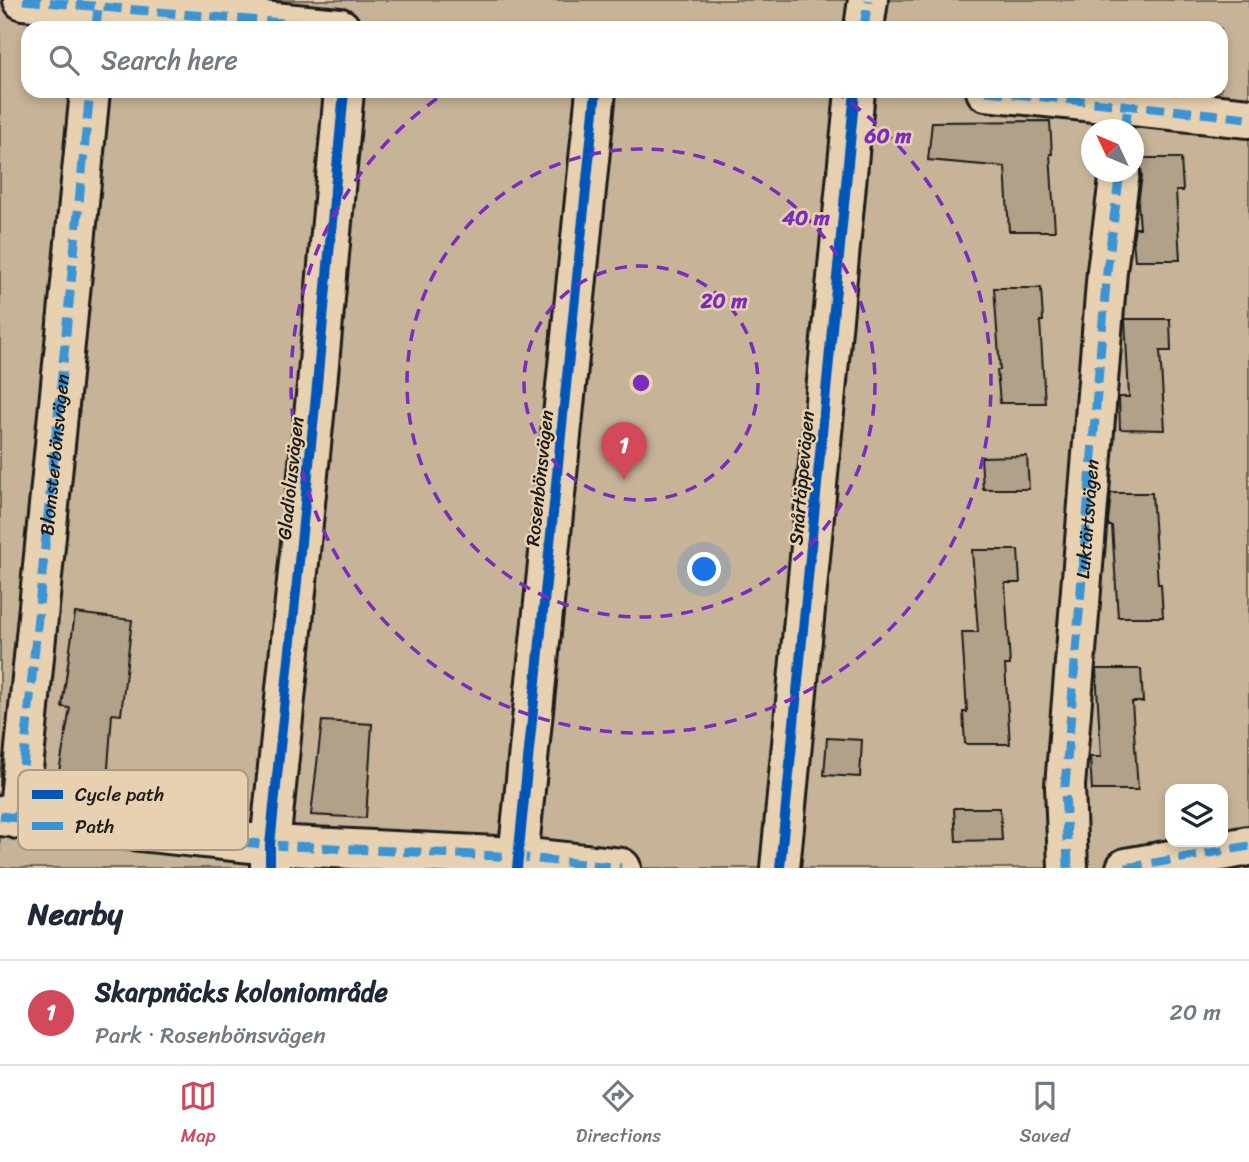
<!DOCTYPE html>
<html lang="en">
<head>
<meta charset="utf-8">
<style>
  :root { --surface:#fff; --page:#f6f6f7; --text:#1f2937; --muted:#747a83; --line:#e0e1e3; --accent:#d1495b }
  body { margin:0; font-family:Sriracha,sans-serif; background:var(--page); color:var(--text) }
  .controls { position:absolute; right:21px; bottom:21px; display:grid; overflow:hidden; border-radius:14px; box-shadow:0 4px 10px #0003 }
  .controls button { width:63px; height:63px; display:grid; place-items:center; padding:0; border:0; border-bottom:2px solid var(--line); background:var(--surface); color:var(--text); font:35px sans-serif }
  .compass { position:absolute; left:1081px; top:119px; width:63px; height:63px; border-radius:50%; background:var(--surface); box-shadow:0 4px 10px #0003; rotate:314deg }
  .you { position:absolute; left:705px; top:570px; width:24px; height:24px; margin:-18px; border:5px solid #fff; border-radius:50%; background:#1a73e8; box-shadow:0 0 0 10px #1a73e833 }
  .badge { display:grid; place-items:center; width:46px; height:46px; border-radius:50%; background:var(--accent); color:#fff; font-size:23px; font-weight:700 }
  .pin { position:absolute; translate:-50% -58px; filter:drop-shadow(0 2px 4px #0008) }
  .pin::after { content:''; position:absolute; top:37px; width:24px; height:21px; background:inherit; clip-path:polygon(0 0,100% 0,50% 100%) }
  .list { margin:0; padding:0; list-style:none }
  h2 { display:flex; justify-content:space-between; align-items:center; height:91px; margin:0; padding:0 28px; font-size:30px }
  h2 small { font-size:23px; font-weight:400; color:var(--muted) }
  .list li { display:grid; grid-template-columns:46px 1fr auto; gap:21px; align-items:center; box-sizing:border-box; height:105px; padding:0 28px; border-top:2px solid var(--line) }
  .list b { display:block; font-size:26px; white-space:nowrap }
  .list p { margin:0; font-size:23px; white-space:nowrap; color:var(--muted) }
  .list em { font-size:23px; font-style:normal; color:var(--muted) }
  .icon { flex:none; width:38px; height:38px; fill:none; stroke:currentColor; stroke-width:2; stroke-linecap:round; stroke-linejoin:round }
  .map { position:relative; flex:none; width:1249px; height:868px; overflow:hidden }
  .search { position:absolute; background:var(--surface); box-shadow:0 4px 10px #0003; left:21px; right:21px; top:21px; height:77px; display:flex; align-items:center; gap:18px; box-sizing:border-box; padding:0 24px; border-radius:21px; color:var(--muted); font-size:26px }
  .sheet { height:196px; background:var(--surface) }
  nav { display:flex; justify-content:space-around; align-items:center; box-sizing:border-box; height:98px; border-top:2px solid var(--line); background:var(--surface); font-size:19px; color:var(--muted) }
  nav a { display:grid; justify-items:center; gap:4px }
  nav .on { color:var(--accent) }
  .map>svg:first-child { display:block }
</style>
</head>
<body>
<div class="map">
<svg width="1249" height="868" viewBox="0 0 1249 868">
  <rect width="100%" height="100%" fill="#e7d1b0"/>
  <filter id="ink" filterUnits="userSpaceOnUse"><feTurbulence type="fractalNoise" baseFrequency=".0143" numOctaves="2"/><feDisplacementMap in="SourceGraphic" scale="14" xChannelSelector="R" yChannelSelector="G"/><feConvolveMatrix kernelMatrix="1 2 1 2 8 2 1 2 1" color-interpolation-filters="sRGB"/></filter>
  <g filter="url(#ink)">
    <path fill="#c6b398" stroke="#71685a" stroke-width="2" fill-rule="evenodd" d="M0,0H1249V868H0ZM28,28H1221V91H28ZM1092,130H1134V172H1092ZM1170,789H1223V842H1170Z"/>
    <g fill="#b1a189" stroke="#1c1c1c" stroke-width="2">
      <polygon points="1050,121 1052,154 1050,154 1055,231 1009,231 1005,167 928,160 932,122"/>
      <polygon points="1136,158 1181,158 1183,191 1176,191 1180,260 1135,260 1133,239 1135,228 1140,228 1138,203 1142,175 1140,164"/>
      <polygon points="994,288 1041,288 1043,321 1040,321 1045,403 1000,403 997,370 1000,370"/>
      <polygon points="1125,319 1170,319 1171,351 1160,351 1165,430 1120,429 1119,397 1129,397"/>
      <polygon points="1027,456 1029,489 983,489 981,457"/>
      <polygon points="1111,493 1152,493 1158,584 1161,584 1163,617 1118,617 1112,526 1109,526 1108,522"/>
      <polygon points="972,550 1018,550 1020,583 1005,583 1010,665 1005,665 1010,744 965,744 963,712 967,712 962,632 978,632"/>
      <polygon points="75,613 132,620 121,715 112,714 107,781 58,778 70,708 62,707"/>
      <polygon points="1096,669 1141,669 1143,702 1132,702 1138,790 1092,790 1090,757 1101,757"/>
      <polygon points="322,721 372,724 366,818 311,815"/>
      <polygon points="827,738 862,740 860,777 824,775"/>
      <polygon points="954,808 1000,808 1002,840 956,841"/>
    </g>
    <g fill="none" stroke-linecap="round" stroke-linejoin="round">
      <g stroke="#1c1c1c" stroke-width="44">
        <g id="minor">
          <polyline points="23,0 340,28"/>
          <polyline points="864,28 868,0"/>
          <polyline points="986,91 1249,118"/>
          <polyline points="0,816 270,845 518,857 621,868"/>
          <path id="s1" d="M18,819L90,91"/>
          <polyline points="270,868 270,845 316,396 344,91"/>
          <polyline points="517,868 596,91"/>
          <polyline points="780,868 855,91"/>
          <path id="s2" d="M1068,868L1065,786L1107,271L1120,172"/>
          <polyline points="1126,868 1249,846"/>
        </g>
      </g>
      <use href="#minor" stroke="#e7d1b0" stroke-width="38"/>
      <g stroke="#3a94d4" stroke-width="9" stroke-dasharray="18 9" stroke-linecap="butt">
        <polyline points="23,0 340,28"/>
        <polyline points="96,28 98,6"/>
        <polyline points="864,28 868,0"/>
        <polyline points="986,91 1249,118"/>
        <polyline points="1125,130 1128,105"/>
        <polyline points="0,816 270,845 518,857 621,868"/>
        <polyline points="18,819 90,91"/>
        <polyline points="1068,868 1065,786 1107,271 1120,172"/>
        <polyline points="1126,868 1249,846"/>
      </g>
      <g stroke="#e7d1b0" stroke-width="15">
        <g id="cycleway">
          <polyline points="270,868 270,845 316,396 344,91"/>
          <polyline points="517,868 596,91"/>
          <polyline points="780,868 855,91"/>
        </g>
      </g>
      <use href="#cycleway" stroke="#0057b8" stroke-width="10"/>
    </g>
  </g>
  <g fill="none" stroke="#7b2cbf" stroke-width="3.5" stroke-dasharray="12 9">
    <circle cx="641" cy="383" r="117"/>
    <circle cx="641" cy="383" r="234"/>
    <path d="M834 91A350 350 0 1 1 448 91"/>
  </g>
  <g text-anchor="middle" stroke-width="5" stroke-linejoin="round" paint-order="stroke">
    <g font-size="19" fill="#1c1c1c" stroke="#e7d1b0">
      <text dy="7" stroke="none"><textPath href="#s1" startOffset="366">Blomsterbönsvägen</textPath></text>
      <text transform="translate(290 478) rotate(-84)" y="7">Gladiolusvägen</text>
      <text transform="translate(539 478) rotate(-84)" y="7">Rosenbönsvägen</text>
      <text transform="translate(801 478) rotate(-85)" y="7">Snårtäppevägen</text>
      <text dy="7" stroke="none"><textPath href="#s2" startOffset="350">Luktärtsvägen</textPath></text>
    </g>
  </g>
  <rect x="18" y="770" width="230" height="80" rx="10" fill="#e7d1b0" stroke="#aa9b84" stroke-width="2"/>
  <rect x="32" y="790" width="31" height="9" fill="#0057b8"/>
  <rect x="32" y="822" width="31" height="8" fill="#3a94d4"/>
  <g font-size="19" fill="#1c1c1c">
    <text x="75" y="801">Cycle path</text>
    <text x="75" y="833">Path</text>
  </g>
  <circle cx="641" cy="383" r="10" fill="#7b2cbf" stroke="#e7d1b0" stroke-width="3.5"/>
  <g font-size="21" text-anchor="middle" font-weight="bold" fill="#7b2cbf" stroke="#e7d1b0" stroke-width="5" stroke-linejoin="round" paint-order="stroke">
    <text x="888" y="143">60 m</text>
    <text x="806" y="225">40 m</text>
    <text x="724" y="308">20 m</text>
  </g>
</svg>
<div class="controls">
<button><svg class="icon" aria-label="layers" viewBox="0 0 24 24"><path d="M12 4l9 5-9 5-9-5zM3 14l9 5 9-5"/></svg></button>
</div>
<svg class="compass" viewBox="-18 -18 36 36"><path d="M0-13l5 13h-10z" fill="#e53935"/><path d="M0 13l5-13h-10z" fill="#747a83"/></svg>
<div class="you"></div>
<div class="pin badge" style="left:624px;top:480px">1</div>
<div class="search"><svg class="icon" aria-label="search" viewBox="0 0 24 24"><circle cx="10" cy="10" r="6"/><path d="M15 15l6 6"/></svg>Search here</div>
</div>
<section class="sheet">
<h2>Nearby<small></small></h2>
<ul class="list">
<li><span class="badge">1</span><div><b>Skarpnäcks koloniområde</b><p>Park · Rosenbönsvägen</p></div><em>20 m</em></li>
</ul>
</section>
<nav>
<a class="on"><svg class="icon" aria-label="map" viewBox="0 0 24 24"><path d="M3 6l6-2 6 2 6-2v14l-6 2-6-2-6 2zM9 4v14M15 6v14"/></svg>Map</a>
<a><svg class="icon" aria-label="directions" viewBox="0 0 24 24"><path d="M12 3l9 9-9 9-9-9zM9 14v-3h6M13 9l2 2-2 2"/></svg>Directions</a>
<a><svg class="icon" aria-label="saved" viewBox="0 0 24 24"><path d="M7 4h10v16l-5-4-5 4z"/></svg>Saved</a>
</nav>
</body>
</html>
